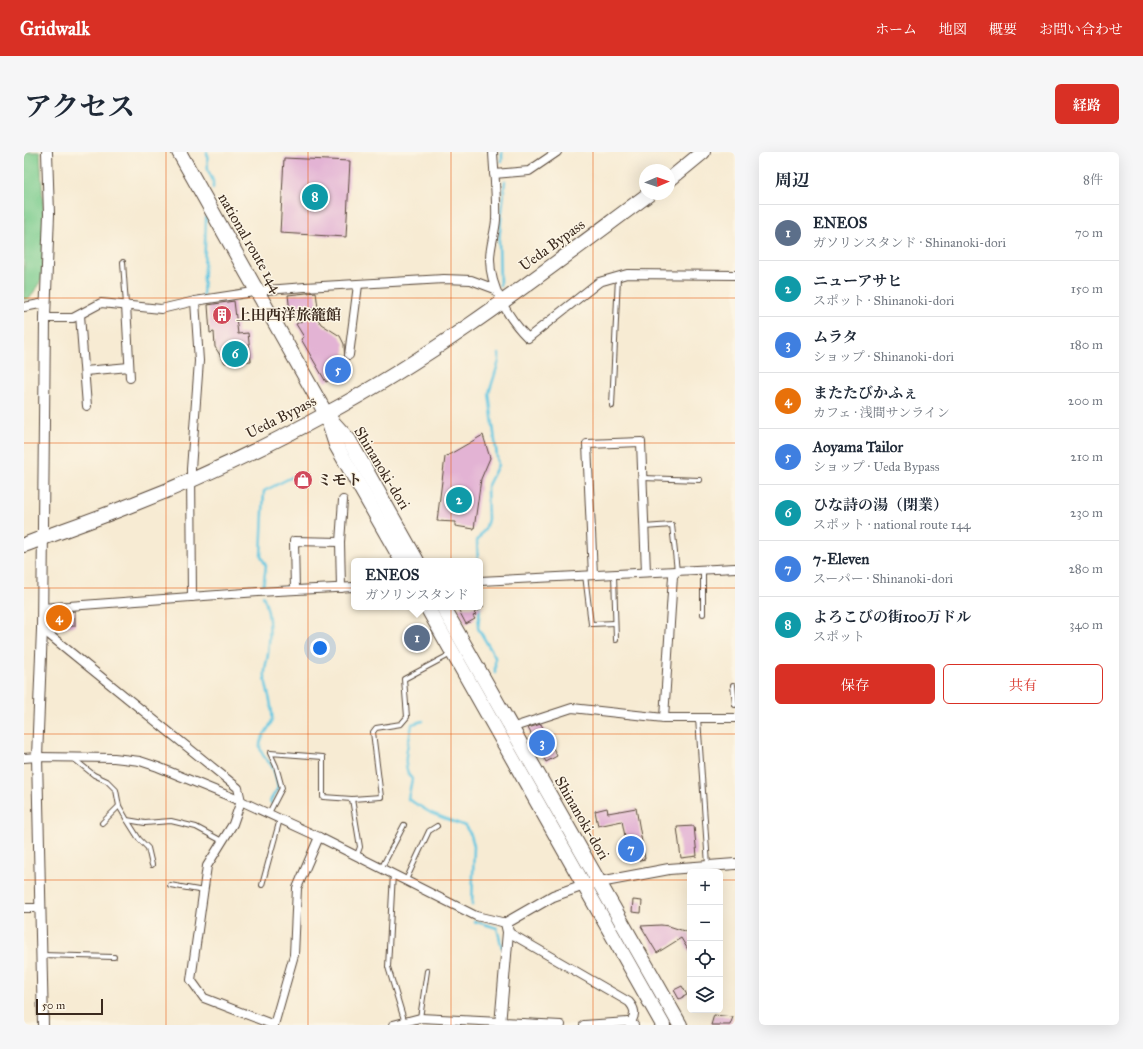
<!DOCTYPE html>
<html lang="ja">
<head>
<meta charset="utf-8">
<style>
  :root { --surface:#fff; --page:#f6f6f7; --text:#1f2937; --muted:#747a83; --line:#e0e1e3; --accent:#d93025 }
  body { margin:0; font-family:"IM FELL Great Primer","Noto Serif JP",serif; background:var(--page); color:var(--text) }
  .controls { position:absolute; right:12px; bottom:12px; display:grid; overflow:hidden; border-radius:6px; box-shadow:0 4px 16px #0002 }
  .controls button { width:36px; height:36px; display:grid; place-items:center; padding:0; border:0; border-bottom:1px solid var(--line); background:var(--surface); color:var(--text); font:20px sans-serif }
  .compass { position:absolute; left:615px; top:12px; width:36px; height:36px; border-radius:50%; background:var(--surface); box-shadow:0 4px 16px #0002; rotate:88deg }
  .scale { position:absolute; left:12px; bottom:10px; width:67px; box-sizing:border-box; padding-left:4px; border:2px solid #3b2a1e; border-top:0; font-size:11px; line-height:14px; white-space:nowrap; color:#3b2a1e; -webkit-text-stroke:3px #fcf5e5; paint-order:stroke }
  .you { position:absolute; left:296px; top:496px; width:14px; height:14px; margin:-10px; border:3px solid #fff; border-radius:50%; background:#1a73e8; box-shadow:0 0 0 6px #1a73e833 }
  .badge { display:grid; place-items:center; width:26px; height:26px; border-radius:50%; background:var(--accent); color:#fff; font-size:13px; font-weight:700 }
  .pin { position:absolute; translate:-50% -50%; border:2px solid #fff; box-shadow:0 1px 4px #0006 }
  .popup { position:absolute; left:327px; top:406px; width:132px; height:52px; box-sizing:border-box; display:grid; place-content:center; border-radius:6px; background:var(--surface); filter:drop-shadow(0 1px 3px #0005); font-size:13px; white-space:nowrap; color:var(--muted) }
  .popup b { font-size:15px; color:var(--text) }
  .popup::after { content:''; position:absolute; left:50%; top:100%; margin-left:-8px; border:8px solid transparent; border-top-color:var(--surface) }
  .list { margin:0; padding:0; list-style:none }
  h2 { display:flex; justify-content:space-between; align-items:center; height:52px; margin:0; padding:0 16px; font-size:17px }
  h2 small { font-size:13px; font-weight:400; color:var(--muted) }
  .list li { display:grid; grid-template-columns:26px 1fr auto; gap:12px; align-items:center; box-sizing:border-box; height:56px; padding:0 16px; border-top:1px solid var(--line) }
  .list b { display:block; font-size:15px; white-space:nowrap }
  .list p { margin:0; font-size:13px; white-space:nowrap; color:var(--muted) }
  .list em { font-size:13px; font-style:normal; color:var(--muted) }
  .actions { display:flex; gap:8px; padding:12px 16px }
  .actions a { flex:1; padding:9px 0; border:1px solid var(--accent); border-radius:6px; text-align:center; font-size:14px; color:var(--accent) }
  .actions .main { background:var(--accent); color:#fff }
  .icon { flex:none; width:22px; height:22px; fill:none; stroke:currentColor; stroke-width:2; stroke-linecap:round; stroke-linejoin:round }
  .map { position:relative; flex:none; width:711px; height:873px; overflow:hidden; border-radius:6px }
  header { display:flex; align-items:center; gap:24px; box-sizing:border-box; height:56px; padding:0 20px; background:var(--accent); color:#fff }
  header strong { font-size:19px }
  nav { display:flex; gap:22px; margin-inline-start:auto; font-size:14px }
  .intro { display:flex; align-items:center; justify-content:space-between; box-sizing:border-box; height:96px; padding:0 24px }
  h1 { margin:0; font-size:28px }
  .button { padding:10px 18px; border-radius:6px; background:var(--accent); color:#fff; font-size:14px; font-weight:700 }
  main { display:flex; gap:24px; padding:0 24px }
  aside { flex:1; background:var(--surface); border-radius:6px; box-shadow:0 4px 16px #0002 }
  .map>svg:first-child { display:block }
</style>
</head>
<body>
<header>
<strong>Gridwalk</strong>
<nav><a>ホーム</a><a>地図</a><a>概要</a><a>お問い合わせ</a></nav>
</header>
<div class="intro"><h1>アクセス</h1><a class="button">経路</a></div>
<main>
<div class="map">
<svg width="711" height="873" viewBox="0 0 711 873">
  <rect width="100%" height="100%" fill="#fcf5e5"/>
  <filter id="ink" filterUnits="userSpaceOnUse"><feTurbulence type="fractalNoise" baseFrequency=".025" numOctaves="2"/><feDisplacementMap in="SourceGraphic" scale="8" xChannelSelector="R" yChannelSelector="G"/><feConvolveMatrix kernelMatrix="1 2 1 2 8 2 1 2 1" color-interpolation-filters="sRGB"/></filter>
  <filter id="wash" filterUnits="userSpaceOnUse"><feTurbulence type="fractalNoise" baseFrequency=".012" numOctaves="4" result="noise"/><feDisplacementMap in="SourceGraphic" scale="16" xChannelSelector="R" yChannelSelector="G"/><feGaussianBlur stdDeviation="0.9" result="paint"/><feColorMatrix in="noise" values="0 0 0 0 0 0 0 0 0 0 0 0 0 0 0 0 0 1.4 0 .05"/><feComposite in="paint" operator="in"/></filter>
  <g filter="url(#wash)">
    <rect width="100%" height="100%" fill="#f7ebd3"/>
    <polygon fill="#7ccc8e" stroke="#5c7b56" points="0,0 16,0 20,65 18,127 6,146 0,148"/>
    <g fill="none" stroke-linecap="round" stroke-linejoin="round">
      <g stroke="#64c7e2" stroke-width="2.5">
        <polyline points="183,0 184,18 189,29 189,36"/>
        <polyline points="478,0 478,9"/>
        <polyline points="476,133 475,89 481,29"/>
        <polyline points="179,145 182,65"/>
        <polyline points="454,409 453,389 462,375 464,367 463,335 474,313 465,241 475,209 475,202"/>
        <polyline points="239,435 242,414 237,404 240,339 268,325"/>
        <path d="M239,444C247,460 246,485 244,502C243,512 240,513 241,525C242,537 250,557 248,568C246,578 235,584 236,595C237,604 242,606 247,613C251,619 253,629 254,636L246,649L248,652"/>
        <polyline points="456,455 454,476 471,505 471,521"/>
        <path d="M399,569L388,572C386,589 375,613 388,627L384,647L407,661L441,674L447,683L450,694L448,753"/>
        <polyline points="450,769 473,776 478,796"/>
      </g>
    </g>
    <g id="blocks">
      <g fill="#e3b3d4">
        <polygon points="260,6 326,9 322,85 256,81"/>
        <polygon points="292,140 294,156 266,160 264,143"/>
        <polygon points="210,149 214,182 224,181 227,209 201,211 191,195 190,180 186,181 184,153"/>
        <polygon points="291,162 297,172 316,184 320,192 321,212 324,217 302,230 277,187 280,185 272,172"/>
        <polygon points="459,283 466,306 457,327 450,377 431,374 431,370 413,369 421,305"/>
        <polygon points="433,455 460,455 450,461 452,463 449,464 451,467 442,472"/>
        <polygon points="51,459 51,474 30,475 29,461"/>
        <polygon points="517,572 533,604 522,610 504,576"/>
        <polygon points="583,656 584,661 612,656 621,707 606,710 598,669 574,674 571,659"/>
        <polygon points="670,674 673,704 657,706 653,675"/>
        <polygon points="609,748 618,749 617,761 608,760"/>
        <polygon points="637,773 645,774 666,781 666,801 657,786 633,801 617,774"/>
        <polygon points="658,834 663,843 655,847 650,838"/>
        <polygon points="690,863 709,865 706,873 687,873"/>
      </g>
    </g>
  </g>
  <g filter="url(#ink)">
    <use href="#blocks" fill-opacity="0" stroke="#574739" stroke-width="1"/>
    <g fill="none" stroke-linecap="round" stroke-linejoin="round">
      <g stroke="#574739" stroke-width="6">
        <g id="service">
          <polyline points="99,110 102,153"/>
          <polyline points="588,254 594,125"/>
          <polyline points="619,326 676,328"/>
          <polyline points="620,375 648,373 653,419"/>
          <polyline points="590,422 592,488"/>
          <polyline points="561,423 567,472 591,471"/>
          <polyline points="679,462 679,417"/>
          <polyline points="709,533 711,553"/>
          <polyline points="674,566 684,713"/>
          <polyline points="50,607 70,623 83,629 92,638 95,654 103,668 121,671 147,669 172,675 198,689"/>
          <polyline points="328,647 336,695 333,703"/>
          <polyline points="245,661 258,636 252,614 246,601 299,605 299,645 328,647 357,645 349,580 352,576 377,572 383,565 380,527 427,502"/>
          <polyline points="103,668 115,687 124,696 128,713"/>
          <polyline points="78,671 95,654"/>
          <polyline points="358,715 380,673"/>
          <polyline points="369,721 364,815 381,871"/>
          <polyline points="382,728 405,679 413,674"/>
          <polyline points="146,733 180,739"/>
          <polyline points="238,733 256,667"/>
          <polyline points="18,803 90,805"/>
          <polyline points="396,866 403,819"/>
        </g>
      </g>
      <g stroke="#574739" stroke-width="10">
        <g id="minor">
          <path d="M469,0C470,22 473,45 472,68C471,81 466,94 466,107C466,136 484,166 504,186L575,130L603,122L711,123"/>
          <polyline points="470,22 505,19 533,0"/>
          <polyline points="102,153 106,226"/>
          <polyline points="0,155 21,151"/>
          <polyline points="56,163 63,254"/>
          <polyline points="21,166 49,166 77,151 137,157 171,149 243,138 281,135 420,127 447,128 471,137"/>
          <polyline points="325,203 334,133"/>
          <polyline points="61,219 105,215"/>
          <polyline points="569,423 563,292 617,290 622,420"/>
          <polyline points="456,429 711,416"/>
          <polyline points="317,436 316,390 319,348"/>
          <polyline points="271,438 270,389 316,390"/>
          <polyline points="168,445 167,317 175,209 171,149"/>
          <polyline points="18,456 234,440 330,435"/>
          <polyline points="18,477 214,636 217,649 209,672 183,714 167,828 180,846 250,873"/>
          <polyline points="640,566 649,424 653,419"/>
          <polyline points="487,576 548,556 640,566 711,566"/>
          <polyline points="0,606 13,605 90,606 116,609 134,615 217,649 295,685 452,764 482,771"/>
          <polyline points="0,756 16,756"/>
          <path d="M484,780L605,850C611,857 612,862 607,870"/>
          <polyline points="250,873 270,803 273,736 295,685"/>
          <polyline points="369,873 396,866 537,873"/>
          <polyline points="560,873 604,870 610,873"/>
        </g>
      </g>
      <g stroke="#574739" stroke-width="12">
        <g id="tertiary">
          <polyline points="19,873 13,605 18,477 21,166 25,62 23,0"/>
          <polyline points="476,873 484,780 482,771 529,744 560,733 645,717 711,712"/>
        </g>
      </g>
      <g stroke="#574739" stroke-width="16">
        <g id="trunk">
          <polyline points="155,0 302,262 312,293 378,409"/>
          <polyline points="645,28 679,0"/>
          <polyline points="306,267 325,288 393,409"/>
          <path d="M0,393C37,379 75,366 112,351C177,326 241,295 302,262C417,200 521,119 625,42"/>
          <polyline points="403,455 639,873"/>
          <polyline points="419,455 656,873"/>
        </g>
      </g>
      <use href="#service" stroke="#fff" stroke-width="4"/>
      <use href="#minor" stroke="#fff" stroke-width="8"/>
      <use href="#tertiary" stroke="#fff" stroke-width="10"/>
      <use href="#trunk" stroke="#fff" stroke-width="14"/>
    </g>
  </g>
  <path fill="none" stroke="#e8590c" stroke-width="1" stroke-opacity="0.55" d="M142,0V873M284,0V873M427,0V873M569,0V873M0,146H711M0,291H711M0,436H711M0,582H711M0,728H666M696,728H711"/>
  <defs>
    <g id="building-disc" transform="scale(1)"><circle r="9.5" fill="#d1495b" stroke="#fcf5e5"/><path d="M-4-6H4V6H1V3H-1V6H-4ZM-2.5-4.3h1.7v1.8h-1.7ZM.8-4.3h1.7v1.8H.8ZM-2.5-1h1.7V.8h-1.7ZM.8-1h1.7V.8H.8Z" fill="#fff"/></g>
    <g id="shop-disc" transform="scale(1)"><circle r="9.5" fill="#d1495b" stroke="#fcf5e5"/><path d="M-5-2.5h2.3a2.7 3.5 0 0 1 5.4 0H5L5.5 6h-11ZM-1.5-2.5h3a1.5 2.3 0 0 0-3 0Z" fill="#fff"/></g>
  </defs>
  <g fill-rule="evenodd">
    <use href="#building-disc" x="198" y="163"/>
    <use href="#shop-disc" x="279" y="328"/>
  </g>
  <g text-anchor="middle" stroke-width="3" stroke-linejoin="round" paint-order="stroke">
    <g font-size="15" fill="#3b2a1e" stroke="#fcf5e5">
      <text transform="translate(226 91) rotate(60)" y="5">national route 144</text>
      <text transform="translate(528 93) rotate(-36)" y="5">Ueda Bypass</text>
      <text transform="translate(257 265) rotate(-27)" y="5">Ueda Bypass</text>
      <text transform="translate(358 316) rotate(59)" y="5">Shinanoki-dori</text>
      <text transform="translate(558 666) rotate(60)" y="5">Shinanoki-dori</text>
    </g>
    <g font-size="15" font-weight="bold" fill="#3b2a1e" stroke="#fcf5e5" text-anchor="start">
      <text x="212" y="168">上田西洋旅籠館</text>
      <text x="293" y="333">ミモト</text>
    </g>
  </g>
</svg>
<div class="controls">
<button>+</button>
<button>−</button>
<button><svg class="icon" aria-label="locate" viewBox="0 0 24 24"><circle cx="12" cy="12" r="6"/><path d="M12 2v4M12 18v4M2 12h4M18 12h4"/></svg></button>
<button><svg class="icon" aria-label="layers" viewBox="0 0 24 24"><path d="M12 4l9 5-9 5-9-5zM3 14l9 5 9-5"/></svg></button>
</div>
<svg class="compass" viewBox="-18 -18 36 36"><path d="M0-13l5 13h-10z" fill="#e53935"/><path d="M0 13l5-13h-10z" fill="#747a83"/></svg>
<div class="scale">50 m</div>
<div class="you"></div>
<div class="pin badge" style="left:393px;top:486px;background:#5c6f8a">1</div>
<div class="popup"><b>ENEOS</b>ガソリンスタンド</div>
<div class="pin badge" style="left:435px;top:348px;background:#0f9aa8">2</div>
<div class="pin badge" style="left:518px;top:591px;background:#3f7fe0">3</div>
<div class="pin badge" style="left:35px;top:466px;background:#e8710a">4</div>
<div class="pin badge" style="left:314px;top:218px;background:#3f7fe0">5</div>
<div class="pin badge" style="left:211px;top:202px;background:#0f9aa8">6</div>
<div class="pin badge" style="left:607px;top:697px;background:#3f7fe0">7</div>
<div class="pin badge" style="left:291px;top:45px;background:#0f9aa8">8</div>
</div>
<aside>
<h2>周辺<small>8件</small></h2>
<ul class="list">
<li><span class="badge" style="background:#5c6f8a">1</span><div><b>ENEOS</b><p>ガソリンスタンド · Shinanoki-dori</p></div><em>70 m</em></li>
<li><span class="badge" style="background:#0f9aa8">2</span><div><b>ニューアサヒ</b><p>スポット · Shinanoki-dori</p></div><em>150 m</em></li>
<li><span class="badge" style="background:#3f7fe0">3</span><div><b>ムラタ</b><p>ショップ · Shinanoki-dori</p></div><em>180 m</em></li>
<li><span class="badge" style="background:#e8710a">4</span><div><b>またたびかふぇ</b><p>カフェ · 浅間サンライン</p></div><em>200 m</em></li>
<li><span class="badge" style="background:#3f7fe0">5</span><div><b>Aoyama Tailor</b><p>ショップ · Ueda Bypass</p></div><em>210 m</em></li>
<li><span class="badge" style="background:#0f9aa8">6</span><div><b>ひな詩の湯（閉業）</b><p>スポット · national route 144</p></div><em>230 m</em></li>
<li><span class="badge" style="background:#3f7fe0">7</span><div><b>7-Eleven</b><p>スーパー · Shinanoki-dori</p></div><em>280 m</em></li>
<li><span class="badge" style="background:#0f9aa8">8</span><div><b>よろこびの街100万ドル</b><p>スポット</p></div><em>340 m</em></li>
</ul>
<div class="actions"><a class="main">保存</a><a>共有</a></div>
</aside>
</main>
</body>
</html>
